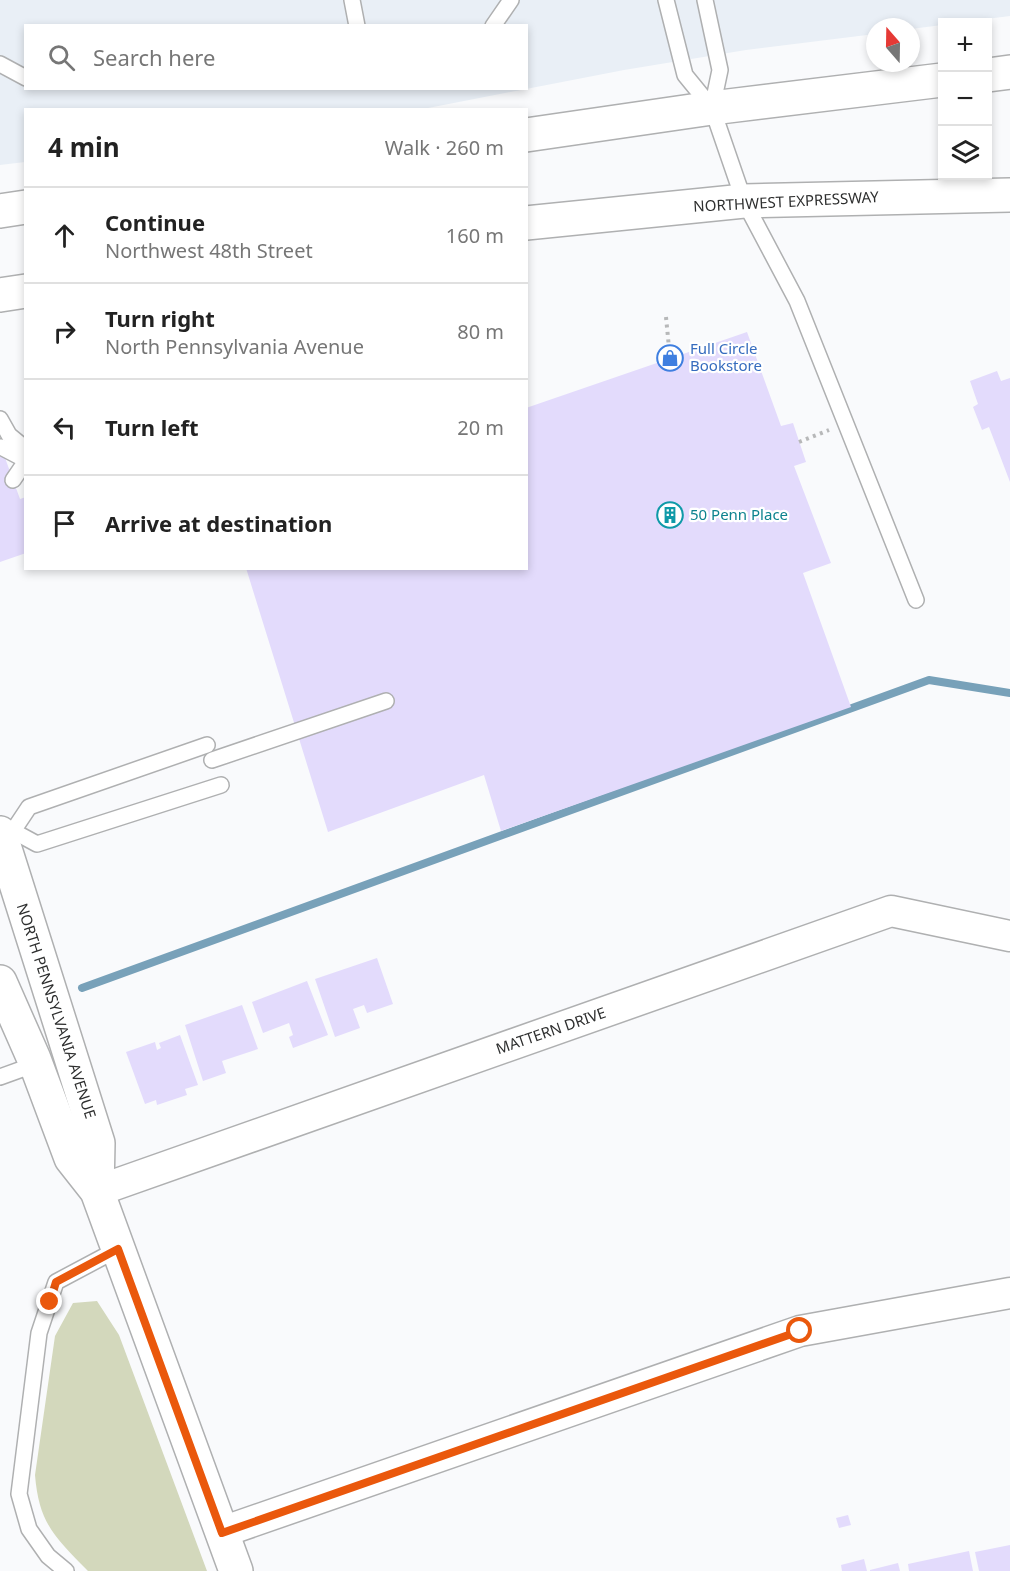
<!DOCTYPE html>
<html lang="en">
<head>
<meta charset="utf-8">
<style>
  :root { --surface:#fff; --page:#f6f6f6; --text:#222; --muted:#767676; --line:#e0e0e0 }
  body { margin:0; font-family:"Noto Sans",sans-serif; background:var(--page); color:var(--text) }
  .controls { position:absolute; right:18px; top:18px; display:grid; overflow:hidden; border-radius:0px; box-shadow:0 3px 9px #0003 }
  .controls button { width:54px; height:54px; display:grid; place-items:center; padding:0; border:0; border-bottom:2px solid var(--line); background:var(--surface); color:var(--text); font:30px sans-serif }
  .compass { position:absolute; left:866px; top:18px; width:54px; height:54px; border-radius:50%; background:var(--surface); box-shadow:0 3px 9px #0003; rotate:340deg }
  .stop { position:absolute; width:18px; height:18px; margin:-14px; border:4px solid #ea580c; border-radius:50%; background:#fff }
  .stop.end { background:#ea580c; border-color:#fff; box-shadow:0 2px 6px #0008 }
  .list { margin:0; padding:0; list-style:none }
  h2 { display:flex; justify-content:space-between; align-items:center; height:78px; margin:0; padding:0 24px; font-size:26px }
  h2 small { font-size:20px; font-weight:400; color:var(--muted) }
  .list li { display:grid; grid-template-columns:39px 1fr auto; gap:18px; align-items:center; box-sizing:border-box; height:96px; padding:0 24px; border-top:2px solid var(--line) }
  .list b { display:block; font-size:22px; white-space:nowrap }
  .list p { margin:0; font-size:20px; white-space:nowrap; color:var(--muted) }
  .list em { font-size:20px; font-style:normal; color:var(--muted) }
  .icon { flex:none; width:33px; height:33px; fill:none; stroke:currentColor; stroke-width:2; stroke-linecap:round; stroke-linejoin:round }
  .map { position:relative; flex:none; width:1010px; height:1571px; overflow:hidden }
  .search { position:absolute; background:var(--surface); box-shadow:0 3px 9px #0003; left:24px; top:24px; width:504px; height:66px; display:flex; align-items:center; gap:15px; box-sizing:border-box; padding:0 21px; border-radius:0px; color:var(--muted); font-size:22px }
  .panel { position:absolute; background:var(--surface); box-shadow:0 3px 9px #0003; left:24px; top:108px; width:504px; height:462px; border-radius:0px }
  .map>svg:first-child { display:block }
</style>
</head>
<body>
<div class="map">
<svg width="1010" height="1571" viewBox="0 0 1010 1571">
  <rect width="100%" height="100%" fill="#f9fafc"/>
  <path fill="#e9eff6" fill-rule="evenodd" d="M0,0H1010V16L963,22H942V25L911,29V27H875V34L746,50L624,70L423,109L26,110L25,162L0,165ZM26,26H526V88H26Z"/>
  <path fill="#d3d8bc" d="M97,1301L119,1335L207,1571H88C55,1537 39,1524 35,1475L55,1336L73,1303Z"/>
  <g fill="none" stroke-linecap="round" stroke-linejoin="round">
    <polyline stroke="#78a1b9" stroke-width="8" points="82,988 929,680 1010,693"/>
  </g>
  <g fill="#e3dbfc">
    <polygon points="747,332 781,426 793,423 806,462 794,466 831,563 803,573 851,707 501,831 484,775 328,832 246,568 526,568 526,408"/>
    <polygon points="997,371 1001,381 1010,378 1010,482 989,427 982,430 973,407 978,404 970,381"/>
    <polygon points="0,444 20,499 26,497 26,553 0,562"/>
    <polygon points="377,958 393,1004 367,1013 364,1005 353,1009 360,1028 335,1037 315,979"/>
    <polygon points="307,981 328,1035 293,1048 289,1037 293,1035 289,1023 263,1033 252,1002"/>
    <polygon points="242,1005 258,1049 222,1061 226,1073 203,1081 185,1025"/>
    <polygon points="180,1035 198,1085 185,1089 187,1095 157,1105 156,1100 145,1104 126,1052 155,1042 157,1050 161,1048 159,1043"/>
    <polygon points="848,1515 851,1525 839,1528 836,1518"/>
    <polygon points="1010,1545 1010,1571 979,1571 975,1552"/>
    <polygon points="969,1551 973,1571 909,1571 908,1564"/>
    <polygon points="864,1559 867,1571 842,1571 841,1565"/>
    <polygon points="898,1563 900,1571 870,1571 870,1570"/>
  </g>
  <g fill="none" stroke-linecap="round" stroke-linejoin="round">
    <g stroke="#afb0b1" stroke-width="18">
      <g id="service">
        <polyline points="352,0 357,26"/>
        <polyline points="666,0 685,75 712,108 744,201 797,301 916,600"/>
        <polyline points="705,0 720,70 712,108"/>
        <polyline points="493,26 511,0"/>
        <polyline points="0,64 26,78"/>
        <polyline points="0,419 9,435 26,449"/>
        <polyline points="1,447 26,460"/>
        <polyline points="13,480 26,461"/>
        <polyline points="212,760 386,701"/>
        <polyline points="13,831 37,844 221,785"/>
        <polyline points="0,836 13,831 29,807 207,745"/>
        <polyline points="0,1077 36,1064"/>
        <polyline points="66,1571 48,1556 29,1529 19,1494 39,1333 56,1282 118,1249"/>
      </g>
    </g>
    <g stroke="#afb0b1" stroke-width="33">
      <g id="minor">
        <polyline points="97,1191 891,911 1010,936"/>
        <polyline points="222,1532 800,1331 1010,1293"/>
      </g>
    </g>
    <g stroke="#afb0b1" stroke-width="36">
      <g id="secondary">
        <polyline points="0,833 98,1143 97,1191"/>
        <polyline points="0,982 34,1059 71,1158 97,1191 236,1571"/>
      </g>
    </g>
    <g stroke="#afb0b1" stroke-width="36">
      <g id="trunk">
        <polyline points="988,75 1010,72"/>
        <polyline points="526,135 712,108 942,80"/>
        <polyline points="0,211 26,207"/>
        <polyline points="526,223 744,201 1010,195"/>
        <polyline points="0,295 26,291"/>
      </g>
    </g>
    <g stroke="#b7b8b9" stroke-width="4" stroke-dasharray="3 4.5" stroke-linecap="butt">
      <polyline points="666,317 670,358"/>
      <polyline points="799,442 829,430"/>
    </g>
    <use href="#service" stroke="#fff" stroke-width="15"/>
    <use href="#minor" stroke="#fff" stroke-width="30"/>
    <use href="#secondary" stroke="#fff" stroke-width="33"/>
    <use href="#trunk" stroke="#fff" stroke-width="33"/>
  </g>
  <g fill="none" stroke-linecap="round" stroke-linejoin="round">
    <polyline stroke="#ea580c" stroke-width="8" points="50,1302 56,1282 118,1249 222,1533 800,1331"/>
  </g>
  <defs>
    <g id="shop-ring" transform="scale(1.35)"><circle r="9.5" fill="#fff" stroke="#3f7fe0" stroke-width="1.5"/><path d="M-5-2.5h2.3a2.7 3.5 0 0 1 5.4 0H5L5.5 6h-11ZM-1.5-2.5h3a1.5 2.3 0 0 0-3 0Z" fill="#3f7fe0"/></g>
    <g id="building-ring" transform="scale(1.35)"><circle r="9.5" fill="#fff" stroke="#0f9aa8" stroke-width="1.5"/><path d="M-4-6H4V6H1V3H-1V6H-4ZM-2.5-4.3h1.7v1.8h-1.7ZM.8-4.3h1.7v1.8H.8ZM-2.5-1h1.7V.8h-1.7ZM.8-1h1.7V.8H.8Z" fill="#0f9aa8"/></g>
  </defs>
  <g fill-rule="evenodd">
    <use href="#shop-ring" x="670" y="358"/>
    <use href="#building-ring" x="670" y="515"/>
  </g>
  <g text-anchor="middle" stroke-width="4.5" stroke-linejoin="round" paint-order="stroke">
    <g font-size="15" fill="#2e2f2f" stroke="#fff">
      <text transform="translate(786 202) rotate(-3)" y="5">NORTHWEST EXPRESSWAY</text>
      <text transform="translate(56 1011) rotate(72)" y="5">NORTH PENNSYLVANIA AVENUE</text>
      <text transform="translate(551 1031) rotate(-19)" y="5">MATTERN DRIVE</text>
    </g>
    <g font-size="15" fill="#366cbe" stroke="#fff" text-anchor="start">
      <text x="690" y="354">Full Circle<tspan x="690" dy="17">Bookstore</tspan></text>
    </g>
    <g font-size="15" fill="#0d838f" stroke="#fff" text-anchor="start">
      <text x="690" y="520">50 Penn Place</text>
    </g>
  </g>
</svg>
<div class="controls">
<button>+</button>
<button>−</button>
<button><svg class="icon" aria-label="layers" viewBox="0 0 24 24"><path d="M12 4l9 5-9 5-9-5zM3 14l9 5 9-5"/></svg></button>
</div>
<svg class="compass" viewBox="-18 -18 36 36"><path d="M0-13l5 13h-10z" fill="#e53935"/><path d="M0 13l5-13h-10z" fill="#767676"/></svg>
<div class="stop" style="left:800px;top:1331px"></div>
<div class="stop end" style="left:50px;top:1302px"></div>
<div class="search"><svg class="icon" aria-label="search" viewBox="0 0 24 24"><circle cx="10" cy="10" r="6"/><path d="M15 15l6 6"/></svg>Search here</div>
<section class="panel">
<h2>4 min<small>Walk · 260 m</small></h2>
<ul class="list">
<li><svg class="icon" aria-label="ahead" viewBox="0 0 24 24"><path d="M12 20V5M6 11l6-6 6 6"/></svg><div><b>Continue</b><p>Northwest 48th Street</p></div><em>160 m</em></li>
<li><svg class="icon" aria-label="right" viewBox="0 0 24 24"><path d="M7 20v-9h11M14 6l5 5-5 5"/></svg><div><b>Turn right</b><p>North Pennsylvania Avenue</p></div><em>80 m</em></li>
<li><svg class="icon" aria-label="left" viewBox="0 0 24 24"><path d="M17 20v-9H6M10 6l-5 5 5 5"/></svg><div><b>Turn left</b></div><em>20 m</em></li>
<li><svg class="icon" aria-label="arrive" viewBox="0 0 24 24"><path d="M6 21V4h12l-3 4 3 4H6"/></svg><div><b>Arrive at destination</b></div></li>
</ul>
</section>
</div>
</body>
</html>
